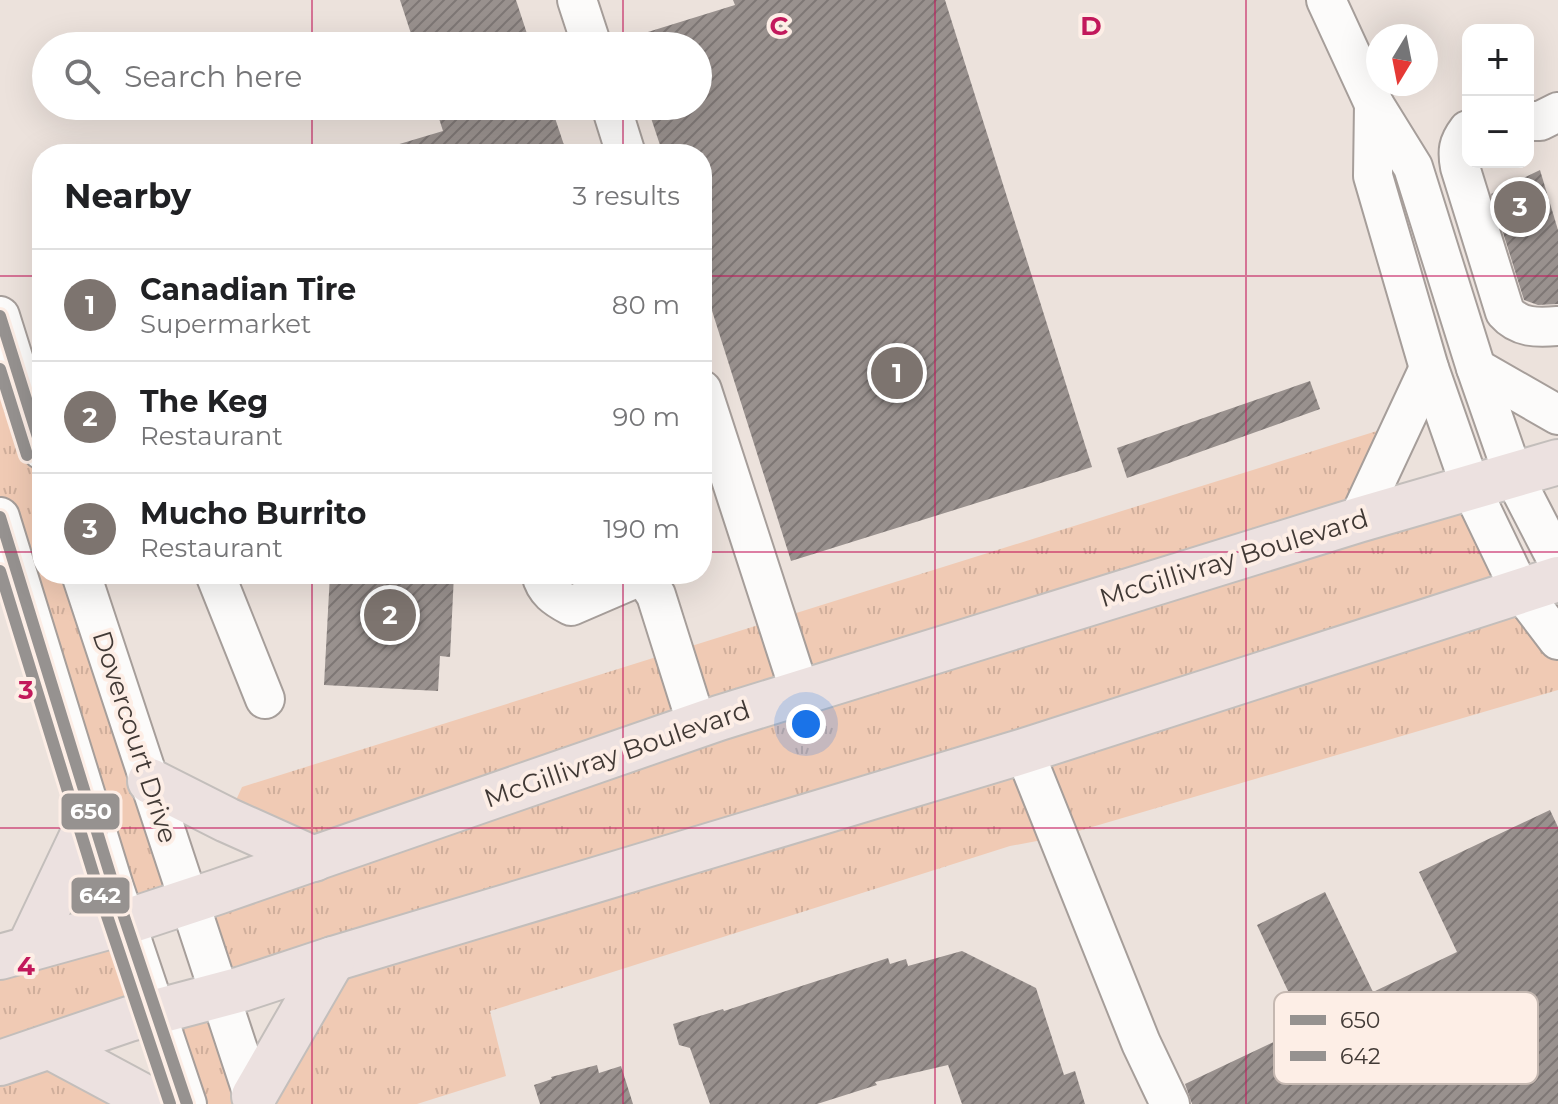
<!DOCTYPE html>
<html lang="en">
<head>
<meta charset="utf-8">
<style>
  :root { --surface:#fff; --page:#f6f6f6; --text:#202124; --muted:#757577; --line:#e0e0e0; --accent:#7d746f }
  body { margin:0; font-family:Montserrat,sans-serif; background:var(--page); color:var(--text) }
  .controls { position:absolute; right:24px; top:24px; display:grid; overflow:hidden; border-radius:16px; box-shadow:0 8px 32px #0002 }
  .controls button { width:72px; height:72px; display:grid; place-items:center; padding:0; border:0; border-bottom:2px solid var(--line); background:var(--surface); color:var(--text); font:40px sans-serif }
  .compass { position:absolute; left:1366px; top:24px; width:72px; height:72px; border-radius:50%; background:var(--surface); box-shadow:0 8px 32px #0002; rotate:190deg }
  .you { position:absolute; left:806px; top:724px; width:28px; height:28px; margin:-20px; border:6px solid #fff; border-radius:50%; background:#1a73e8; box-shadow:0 0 0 12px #1a73e833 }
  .badge { display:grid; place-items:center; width:52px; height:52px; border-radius:50%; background:var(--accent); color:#fff; font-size:26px; font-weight:700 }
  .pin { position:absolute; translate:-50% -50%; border:4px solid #fff; box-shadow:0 2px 8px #0006 }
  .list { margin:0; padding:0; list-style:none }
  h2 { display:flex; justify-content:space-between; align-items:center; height:104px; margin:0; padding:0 32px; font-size:34px }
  h2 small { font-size:26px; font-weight:400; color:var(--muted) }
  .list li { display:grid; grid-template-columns:52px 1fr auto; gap:24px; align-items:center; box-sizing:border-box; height:112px; padding:0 32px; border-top:2px solid var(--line) }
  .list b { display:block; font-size:30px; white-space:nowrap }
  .list p { margin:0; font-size:26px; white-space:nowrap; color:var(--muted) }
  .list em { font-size:26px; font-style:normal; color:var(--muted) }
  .icon { flex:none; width:44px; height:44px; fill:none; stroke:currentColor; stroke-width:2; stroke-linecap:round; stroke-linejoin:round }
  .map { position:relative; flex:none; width:1558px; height:1104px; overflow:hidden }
  .search { position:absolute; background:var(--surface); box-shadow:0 8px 32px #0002; left:32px; top:32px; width:680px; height:88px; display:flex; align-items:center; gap:20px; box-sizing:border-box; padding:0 28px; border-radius:44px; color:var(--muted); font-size:30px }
  .panel { position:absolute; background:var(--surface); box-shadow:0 8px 32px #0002; left:32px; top:144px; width:680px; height:440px; border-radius:32px }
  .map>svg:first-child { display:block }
</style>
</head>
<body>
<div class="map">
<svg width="1558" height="1104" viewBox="0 0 1558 1104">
  <defs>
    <pattern id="grass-tufts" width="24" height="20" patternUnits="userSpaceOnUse" patternTransform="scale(2)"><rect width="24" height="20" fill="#f0cab4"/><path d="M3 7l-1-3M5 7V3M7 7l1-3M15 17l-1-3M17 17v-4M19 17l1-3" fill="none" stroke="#cfae9b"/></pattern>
    <pattern id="building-hatch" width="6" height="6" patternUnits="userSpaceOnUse" patternTransform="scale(2)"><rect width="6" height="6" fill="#99918e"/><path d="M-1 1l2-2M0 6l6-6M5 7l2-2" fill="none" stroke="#7e7775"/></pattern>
  </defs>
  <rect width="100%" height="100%" fill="#ece2dc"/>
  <path fill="url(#grass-tufts)" fill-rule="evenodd" d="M0,316L42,450V574H81L189,900L313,859L227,820L242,787L1380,430L1358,519L1471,488L1558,640V690L1058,837L1010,846L490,1011L506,1076L417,1104H187L154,1011L52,1046L157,1104H0V957L125,922L0,517ZM189,901L221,993L154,1011L126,922ZM332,960L254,1095L242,989Z"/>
  <g fill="url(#building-hatch)">
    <polygon points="400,0 516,0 531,46 415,46"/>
    <polygon points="733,0 945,0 1092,467 791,561 702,279 702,154 663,154 647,106 698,106 698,46 623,46 622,40 735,5"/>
    <polygon points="435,106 551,106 567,154 387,154 386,148 443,131"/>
    <polygon points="1540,170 1558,230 1558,304 1538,305 1524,300 1491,194"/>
    <polygon points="1310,381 1320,409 1127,478 1117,448"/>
    <polygon points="330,574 454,574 450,657 440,656 438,691 324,685"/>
    <polygon points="1550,810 1558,827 1558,1104 1192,1104 1185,1084 1305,1027 1257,925 1325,892 1373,992 1457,952 1419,872"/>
    <polygon points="962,951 1036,988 1064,1075 1075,1071 1085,1104 962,1104 948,1065 875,1082 877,1085 817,1104 710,1104 690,1048 679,1045 673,1024 723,1009 724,1011 888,958 890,964 906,959 908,966"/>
    <polygon points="597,1065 599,1073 621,1066 633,1104 540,1104 534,1085 552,1079 551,1077"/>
  </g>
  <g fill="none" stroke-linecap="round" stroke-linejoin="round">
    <g stroke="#a69e9a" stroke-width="42">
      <g id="minor">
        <polyline points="577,0 592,46"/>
        <polyline points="1326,0 1374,104 1413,167 1476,368 1514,477 1558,562"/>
        <polyline points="1374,104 1373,176 1429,368 1471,488 1520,590 1558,640"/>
        <polyline points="611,106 626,154"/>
        <polyline points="1528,121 1540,121 1558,112"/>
        <path d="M1468,130C1458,143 1457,151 1460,167L1505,312C1519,328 1537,328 1558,326"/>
        <polyline points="0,316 42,450"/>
        <polyline points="1476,368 1558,415"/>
        <polyline points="702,390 800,692"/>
        <polyline points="0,517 114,887 187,1104"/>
        <polyline points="1358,520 1429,368"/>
        <polyline points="81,574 256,1104"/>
        <polyline points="215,574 265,699"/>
        <path d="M541,574C545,591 556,598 571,606L643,575"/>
        <polyline points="642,574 656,595 697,725"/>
        <polyline points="1024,751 1141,1043 1170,1104"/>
      </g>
    </g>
    <g stroke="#c3bebb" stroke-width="48">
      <g id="major">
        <polyline points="150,781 227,820 314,859"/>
        <polyline points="29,948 92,815"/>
        <polyline points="0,957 126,922 217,892 719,718 1358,520 1558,462"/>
        <polyline points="51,1047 157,1104"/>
        <polyline points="0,1063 129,1019 242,989 333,959 1024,751 1558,579"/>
        <polyline points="254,1096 333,959"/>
      </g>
    </g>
    <use href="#minor" stroke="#fcfbfa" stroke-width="38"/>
    <use href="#major" stroke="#ece1e0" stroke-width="44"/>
    <g stroke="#fdeee6" stroke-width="18">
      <g id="bus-1">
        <polyline points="0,316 42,450"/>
        <polyline points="0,517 114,887 187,1104"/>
      </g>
    </g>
    <g stroke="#fdeee6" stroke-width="18">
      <g id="bus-2">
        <polyline points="0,369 27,455"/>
        <polyline points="0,571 99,892 170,1104"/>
      </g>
    </g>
    <use href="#bus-1" stroke="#969290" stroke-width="12"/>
    <use href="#bus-2" stroke="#969290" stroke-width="12"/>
  </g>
  <path fill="none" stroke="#c2185b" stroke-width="2" stroke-opacity="0.55" d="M312,0V46M623,0V46M935,0V1104M1246,0V1104M312,106V154M623,106V154M0,276H42M702,276H1558M0,552H42M702,552H1558M312,574V1104M623,574V1104M0,828H1558"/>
  <g text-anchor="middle" stroke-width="8" stroke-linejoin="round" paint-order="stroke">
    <g font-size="26" fill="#413935" stroke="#fdeee6">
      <text transform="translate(1234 558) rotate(-17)" y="9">McGillivray Boulevard</text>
      <text transform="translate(135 737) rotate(72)" y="9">Dovercourt Drive</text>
      <text transform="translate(617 754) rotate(-19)" y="9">McGillivray Boulevard</text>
    </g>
  </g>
  <rect x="1274" y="992" width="264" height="92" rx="12" fill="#fdeee6" stroke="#c5b8b1" stroke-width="2"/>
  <rect x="1290" y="1015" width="36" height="10" fill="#969290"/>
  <rect x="1290" y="1051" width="36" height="10" fill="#969290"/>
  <g font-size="22" fill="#413935">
    <text x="1340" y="1028">650</text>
    <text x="1340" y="1064">642</text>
  </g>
  <g font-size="26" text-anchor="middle" font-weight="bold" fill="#c2185b" stroke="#fdeee6" stroke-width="8" stroke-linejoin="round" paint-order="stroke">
    <text x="779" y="35">C</text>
    <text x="1091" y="35">D</text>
    <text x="26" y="699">3</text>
    <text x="26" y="975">4</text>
  </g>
  <g stroke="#fdeee6" stroke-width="3">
    <rect x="60" y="792" width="61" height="39" rx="8" fill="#969290"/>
    <rect x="70" y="876" width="61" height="39" rx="8" fill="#969290"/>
  </g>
  <g font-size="22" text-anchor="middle" font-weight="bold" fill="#fff">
    <text x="91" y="819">650</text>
    <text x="100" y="903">642</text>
  </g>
</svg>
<div class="controls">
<button>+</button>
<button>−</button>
</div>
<svg class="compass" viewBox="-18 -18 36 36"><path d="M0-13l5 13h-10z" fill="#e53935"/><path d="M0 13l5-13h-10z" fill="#757577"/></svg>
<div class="you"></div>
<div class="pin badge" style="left:897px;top:373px">1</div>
<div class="pin badge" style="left:390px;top:615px">2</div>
<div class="pin badge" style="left:1520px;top:207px">3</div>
<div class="search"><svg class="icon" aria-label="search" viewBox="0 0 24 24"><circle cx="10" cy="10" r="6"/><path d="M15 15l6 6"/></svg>Search here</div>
<section class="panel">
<h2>Nearby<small>3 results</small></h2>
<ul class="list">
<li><span class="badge">1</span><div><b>Canadian Tire</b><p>Supermarket</p></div><em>80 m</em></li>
<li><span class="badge">2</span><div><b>The Keg</b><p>Restaurant</p></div><em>90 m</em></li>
<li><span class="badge">3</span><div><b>Mucho Burrito</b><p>Restaurant</p></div><em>190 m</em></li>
</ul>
</section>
</div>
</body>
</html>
